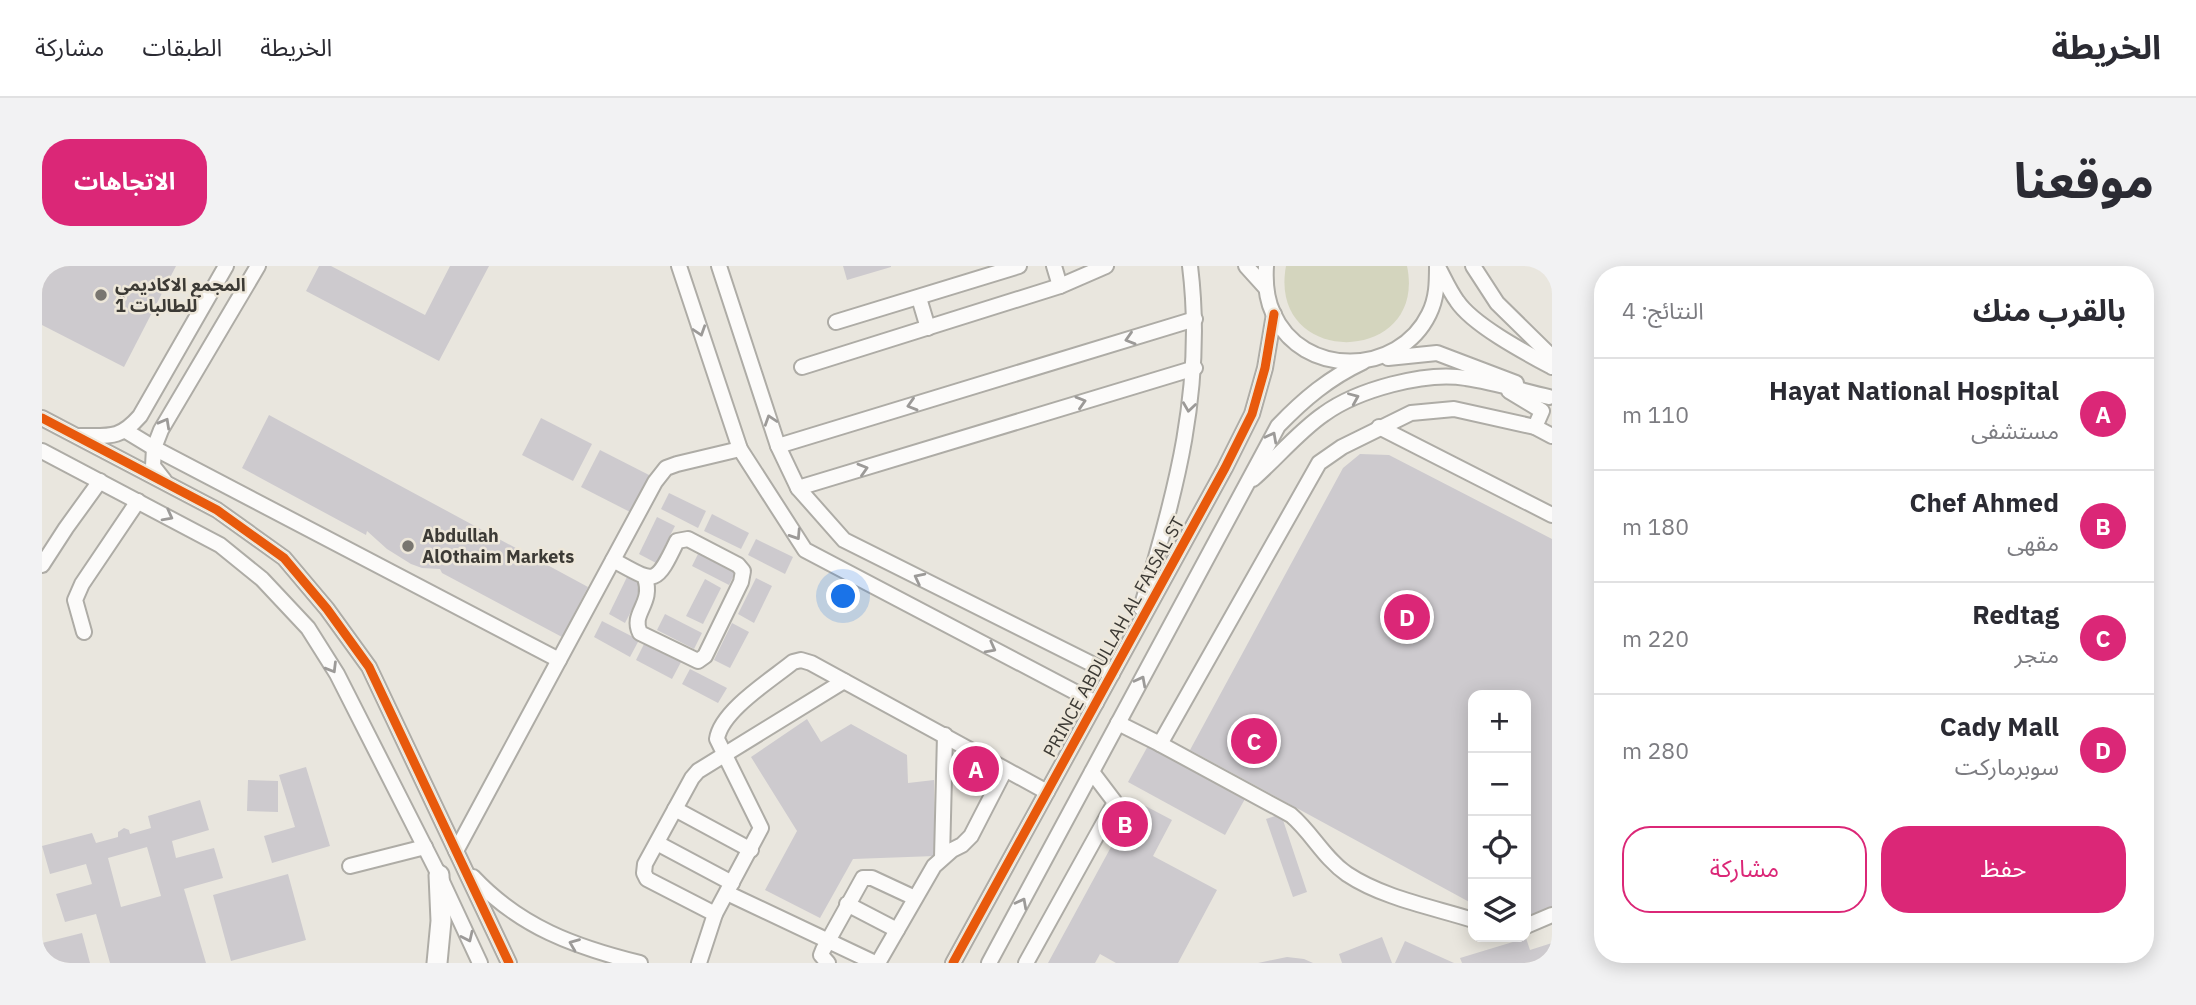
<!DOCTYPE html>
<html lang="ar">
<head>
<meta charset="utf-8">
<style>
  :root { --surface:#fff; --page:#f2f2f3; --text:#2b2b33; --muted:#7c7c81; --line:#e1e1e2; --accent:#db2777 }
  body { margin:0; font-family:"IBM Plex Sans","Noto Sans Arabic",sans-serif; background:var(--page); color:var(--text); direction:rtl }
  .controls { position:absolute; right:21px; bottom:21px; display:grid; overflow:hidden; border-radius:14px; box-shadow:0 4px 18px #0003 }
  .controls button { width:63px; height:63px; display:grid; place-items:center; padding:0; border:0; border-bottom:2px solid var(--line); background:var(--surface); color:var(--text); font:35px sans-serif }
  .you { position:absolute; left:802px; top:331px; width:24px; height:24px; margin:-18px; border:5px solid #fff; border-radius:50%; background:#1a73e8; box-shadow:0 0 0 10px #1a73e833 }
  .badge { display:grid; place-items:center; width:46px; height:46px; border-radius:50%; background:var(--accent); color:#fff; font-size:23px; font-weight:700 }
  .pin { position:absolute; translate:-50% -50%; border:4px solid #fff; box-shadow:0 2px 7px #0006 }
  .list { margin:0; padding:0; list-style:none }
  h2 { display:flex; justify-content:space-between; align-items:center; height:91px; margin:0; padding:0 28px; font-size:30px }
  h2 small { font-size:23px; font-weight:400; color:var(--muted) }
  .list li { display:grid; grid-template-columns:46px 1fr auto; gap:21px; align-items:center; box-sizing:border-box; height:112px; padding:0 28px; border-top:2px solid var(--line) }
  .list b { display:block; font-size:26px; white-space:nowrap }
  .list p { margin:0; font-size:23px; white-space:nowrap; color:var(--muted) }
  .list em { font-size:23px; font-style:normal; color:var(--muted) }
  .actions { display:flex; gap:14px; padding:21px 28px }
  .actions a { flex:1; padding:16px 0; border:2px solid var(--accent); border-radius:28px; text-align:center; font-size:24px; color:var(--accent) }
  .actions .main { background:var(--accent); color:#fff }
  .icon { flex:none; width:38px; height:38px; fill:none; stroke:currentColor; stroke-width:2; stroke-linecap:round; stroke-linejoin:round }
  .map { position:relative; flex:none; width:1510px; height:697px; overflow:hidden; direction:ltr; border-radius:28px }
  header { display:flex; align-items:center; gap:42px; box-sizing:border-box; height:98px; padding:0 35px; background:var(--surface); border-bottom:2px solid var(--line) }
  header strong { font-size:33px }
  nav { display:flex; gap:38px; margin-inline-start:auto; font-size:24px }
  .intro { display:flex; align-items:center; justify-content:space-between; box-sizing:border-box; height:168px; padding:0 42px }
  h1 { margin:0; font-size:49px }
  .button { padding:18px 32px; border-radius:28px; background:var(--accent); color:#fff; font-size:24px; font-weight:700 }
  main { display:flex; gap:42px; padding:0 42px }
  aside { flex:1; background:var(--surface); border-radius:28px; box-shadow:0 4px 18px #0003 }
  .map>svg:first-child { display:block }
</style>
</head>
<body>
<header>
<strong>الخريطة</strong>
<nav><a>الخريطة</a><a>الطبقات</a><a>مشاركة</a></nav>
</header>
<div class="intro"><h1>موقعنا</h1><a class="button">الاتجاهات</a></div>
<main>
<aside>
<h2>بالقرب منك<small>النتائج: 4</small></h2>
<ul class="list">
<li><span class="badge">A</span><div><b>Hayat National Hospital</b><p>مستشفى</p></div><em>110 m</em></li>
<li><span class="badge">B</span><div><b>Chef Ahmed</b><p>مقهى</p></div><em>180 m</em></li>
<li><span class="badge">C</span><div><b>Redtag</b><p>متجر</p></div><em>220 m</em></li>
<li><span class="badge">D</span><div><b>Cady Mall</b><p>سوبرماركت</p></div><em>280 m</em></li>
</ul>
<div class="actions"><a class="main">حفظ</a><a>مشاركة</a></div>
</aside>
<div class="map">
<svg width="1510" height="697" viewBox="0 0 1510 697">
  <rect width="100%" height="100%" fill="#e9e6de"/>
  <path fill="#d4d5be" d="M1244,0H1365C1386,100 1225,103 1244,0Z"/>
  <g fill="#cdcace" fill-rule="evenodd">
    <polygon points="0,0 134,0 82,101 0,59"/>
    <polygon points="277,0 289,0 383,49 408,0 447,0 397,95 264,25"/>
    <polygon points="801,0 849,0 849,1 805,14"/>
    <polygon points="227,149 546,321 520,371 400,307 398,303 380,302 369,298 345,283 325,265 324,269 200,202"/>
    <polygon points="499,152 550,178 531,215 480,189"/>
    <polygon points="558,184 609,210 590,247 539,221"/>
    <polygon points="1318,188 1347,189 1510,273 1510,642 1484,652 1484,429 1431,429 1431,638 1148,484 1301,202"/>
    <polygon points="627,227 664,245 656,262 619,243"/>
    <polygon points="670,248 707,267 699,283 662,265"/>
    <polygon points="615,251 633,260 614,297 597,288"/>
    <polygon points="714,273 751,291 743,308 706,289"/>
    <polygon points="658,284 695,303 687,319 650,300"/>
    <polygon points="585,311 602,320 583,357 567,348"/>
    <polygon points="714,312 730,320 712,357 696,348"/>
    <polygon points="663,313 679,322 661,358 644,350"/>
    <polygon points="623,348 660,367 652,383 615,364"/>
    <polygon points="560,355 597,374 588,391 552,371"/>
    <polygon points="690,357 707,366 688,402 672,394"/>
    <polygon points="602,378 639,396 630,413 594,394"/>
    <polygon points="648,403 685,422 676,437 640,418"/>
    <polygon points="765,453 779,476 809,458 865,489 866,517 892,514 893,590 811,593 778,652 723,624 755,565 709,491"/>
    <polygon points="1107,478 1204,531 1183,569 1086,516"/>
    <polygon points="264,501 288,580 230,597 222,570 253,561 237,509"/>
    <polygon points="206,514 236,515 236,546 205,545"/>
    <path d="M158,534L167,564L130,575L134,592L172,582L181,612L142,623L164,697H68L54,648L23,656L14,628L50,618L44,598L8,608L0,580L50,567L54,577L76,571V566L82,562L87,564L88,568L109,562L106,550ZM105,581L119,630L79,641L66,592Z"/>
    <polygon points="1094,535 1130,554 1111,590 1175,624 1136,697 1074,697 1058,688 1053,697 1006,697"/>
    <polygon points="1239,548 1265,626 1251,631 1224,553"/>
    <polygon points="246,608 264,674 189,695 171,629"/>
    <polygon points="40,667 48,697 0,697 0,677"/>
    <polygon points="1340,671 1350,697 1300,697 1297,688"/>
    <polygon points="1484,672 1488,684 1510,677 1510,697 1420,697 1418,692"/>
    <polygon points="1363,675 1412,697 1353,697"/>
    <polygon points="1245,691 1262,693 1271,697 1216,697"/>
  </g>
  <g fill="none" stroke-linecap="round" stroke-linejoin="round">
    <g stroke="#aeaca6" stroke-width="18">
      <g id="minor">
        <polyline points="637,0 698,183 763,284 1054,437"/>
        <polyline points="677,0 736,180 756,222 802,274 1070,408"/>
        <polyline points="1012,0 1018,20"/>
        <polyline points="1204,0 1223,21"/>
        <path d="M1224,0C1223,16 1224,32 1231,47C1260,113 1357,110 1387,48C1395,32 1395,16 1395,0"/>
        <polyline points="1431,0 1455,37 1510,91"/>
        <path d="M1396,1C1402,12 1407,24 1415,35C1431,59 1484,87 1510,101"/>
        <polyline points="877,32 886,62"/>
        <polyline points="794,56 977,0"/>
        <polyline points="1346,92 1395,87 1474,117"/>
        <polyline points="760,101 1018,20 1064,0"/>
        <polyline points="1467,125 1500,145 1493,161"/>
        <polyline points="0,152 175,244 242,292 285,343 327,401 467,697"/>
        <polyline points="1337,161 1510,249"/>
        <polyline points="84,165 112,182 517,394"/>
        <path d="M38,170C68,170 78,173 98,150L184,0"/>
        <polyline points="736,180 1153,53"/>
        <polyline points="0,185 178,279 220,313 266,362 295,408 397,609 438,697"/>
        <path d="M1211,213C1234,193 1257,165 1282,148C1315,124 1383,105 1424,112C1452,116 1480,125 1507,131"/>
        <polyline points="122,214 111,200 112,182 119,164 216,0"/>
        <polyline points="756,222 1153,102"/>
        <path d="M571,294C613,317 613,321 635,275L646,273L696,299L701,305L699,316L663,390L656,395L598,367C588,347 612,338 603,312"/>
        <polyline points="0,299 24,262 58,215"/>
        <path d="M1099,342C1134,228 1163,120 1148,0"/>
        <polyline points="42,366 33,334 40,318 96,235"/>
        <polyline points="1076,457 1118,478 1277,197 1300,181 1369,147 1412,143 1493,161 1510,170"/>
        <path d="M1118,478L1249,549C1270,567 1282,592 1305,608C1341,632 1390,641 1431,654"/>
        <polyline points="633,543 709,584"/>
        <polyline points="615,577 690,617"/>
        <polyline points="414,585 613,216 624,202 635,198 698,183"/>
        <polyline points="900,592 903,469"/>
        <polyline points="308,600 383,581"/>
        <path d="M431,611C478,661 533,681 598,697"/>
        <polyline points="685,627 833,697"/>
        <polyline points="805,638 855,664"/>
        <polyline points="673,648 605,613 602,607 603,598 650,512 656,505 802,415"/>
        <polyline points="1484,660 1510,649"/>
        <path d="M657,697L673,648L719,562L675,473C679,445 729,414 751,396L759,394L769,397L1005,526"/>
        <polyline points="786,697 779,689 781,684 821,612 830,612 873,632"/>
        <polyline points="836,697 892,600 910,584 920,579 929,570 963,504"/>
        <polyline points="911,697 1183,202 1210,148 1223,102 1232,48"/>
        <path d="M947,697L1236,160C1262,133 1287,112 1321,96"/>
        <polyline points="984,697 1071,540 1072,535 1050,506"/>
      </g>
    </g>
    <g stroke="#aeaca6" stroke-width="23">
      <polyline id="major" points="395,697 399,655 397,609"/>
    </g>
    <use href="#minor" stroke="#fcfbfa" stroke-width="14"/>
    <use href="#major" stroke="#fcfbfa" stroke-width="19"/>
    <g stroke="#ede7da" stroke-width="13">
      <g id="cycleway">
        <polyline points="0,152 175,244 242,292 285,343 327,401 467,697"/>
        <polyline points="911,697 1183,202 1210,148 1223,102 1232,48"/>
      </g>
    </g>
    <use href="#cycleway" stroke="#e8590c" stroke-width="9"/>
  </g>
  <defs><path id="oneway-chevron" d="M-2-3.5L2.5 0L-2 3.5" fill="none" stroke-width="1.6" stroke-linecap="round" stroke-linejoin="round" transform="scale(1.75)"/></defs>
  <g stroke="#9c9a98">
    <use href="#oneway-chevron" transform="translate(658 65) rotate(72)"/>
    <use href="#oneway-chevron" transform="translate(1088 73) rotate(163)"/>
    <use href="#oneway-chevron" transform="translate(1312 132) rotate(-23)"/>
    <use href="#oneway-chevron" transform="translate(1039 136) rotate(-17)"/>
    <use href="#oneway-chevron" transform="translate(870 139) rotate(163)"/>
    <use href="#oneway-chevron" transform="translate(1147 141) rotate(98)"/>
    <use href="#oneway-chevron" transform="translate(728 154) rotate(-108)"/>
    <use href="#oneway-chevron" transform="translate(123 157) rotate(-61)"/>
    <use href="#oneway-chevron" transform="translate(1230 171) rotate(-62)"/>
    <use href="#oneway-chevron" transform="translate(821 203) rotate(-17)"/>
    <use href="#oneway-chevron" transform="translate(126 250) rotate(28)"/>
    <use href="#oneway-chevron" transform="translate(754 269) rotate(57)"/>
    <use href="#oneway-chevron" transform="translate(877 312) rotate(-153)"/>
    <use href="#oneway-chevron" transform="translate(949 382) rotate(28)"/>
    <use href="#oneway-chevron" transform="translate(290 402) rotate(59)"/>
    <use href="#oneway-chevron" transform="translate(1099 415) rotate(-62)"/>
    <use href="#oneway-chevron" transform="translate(980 637) rotate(-62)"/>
    <use href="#oneway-chevron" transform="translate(426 671) rotate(65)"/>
    <use href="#oneway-chevron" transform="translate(532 678) rotate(-158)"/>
  </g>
  <g fill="#797670" stroke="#ede7da" stroke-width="2.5">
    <circle cx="59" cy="29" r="7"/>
    <circle cx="366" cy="280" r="7"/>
  </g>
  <g text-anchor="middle" stroke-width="5" stroke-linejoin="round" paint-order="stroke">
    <g font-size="18" font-weight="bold" fill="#3c3a35" stroke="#ede7da" text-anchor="start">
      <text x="73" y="25">المجمع الاكاديمي<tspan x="73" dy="21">1 للطالبات</tspan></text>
      <text x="380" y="276">Abdullah<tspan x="380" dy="21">AlOthaim Markets</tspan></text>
    </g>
    <g font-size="18" fill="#3c3a35" stroke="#ede7da">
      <text transform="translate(1072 371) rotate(-61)" y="6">PRINCE ABDULLAH AL FAISAL ST</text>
    </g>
  </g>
</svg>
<div class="controls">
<button>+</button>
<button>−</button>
<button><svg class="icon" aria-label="locate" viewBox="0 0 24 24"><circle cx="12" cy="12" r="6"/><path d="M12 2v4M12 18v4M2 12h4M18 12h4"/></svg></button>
<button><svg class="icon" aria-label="layers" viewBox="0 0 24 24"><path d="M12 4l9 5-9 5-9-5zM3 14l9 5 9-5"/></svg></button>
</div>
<div class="you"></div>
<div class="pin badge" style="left:934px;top:503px">A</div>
<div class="pin badge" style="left:1083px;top:558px">B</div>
<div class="pin badge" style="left:1212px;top:475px">C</div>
<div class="pin badge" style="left:1365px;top:351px">D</div>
</div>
</main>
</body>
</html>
